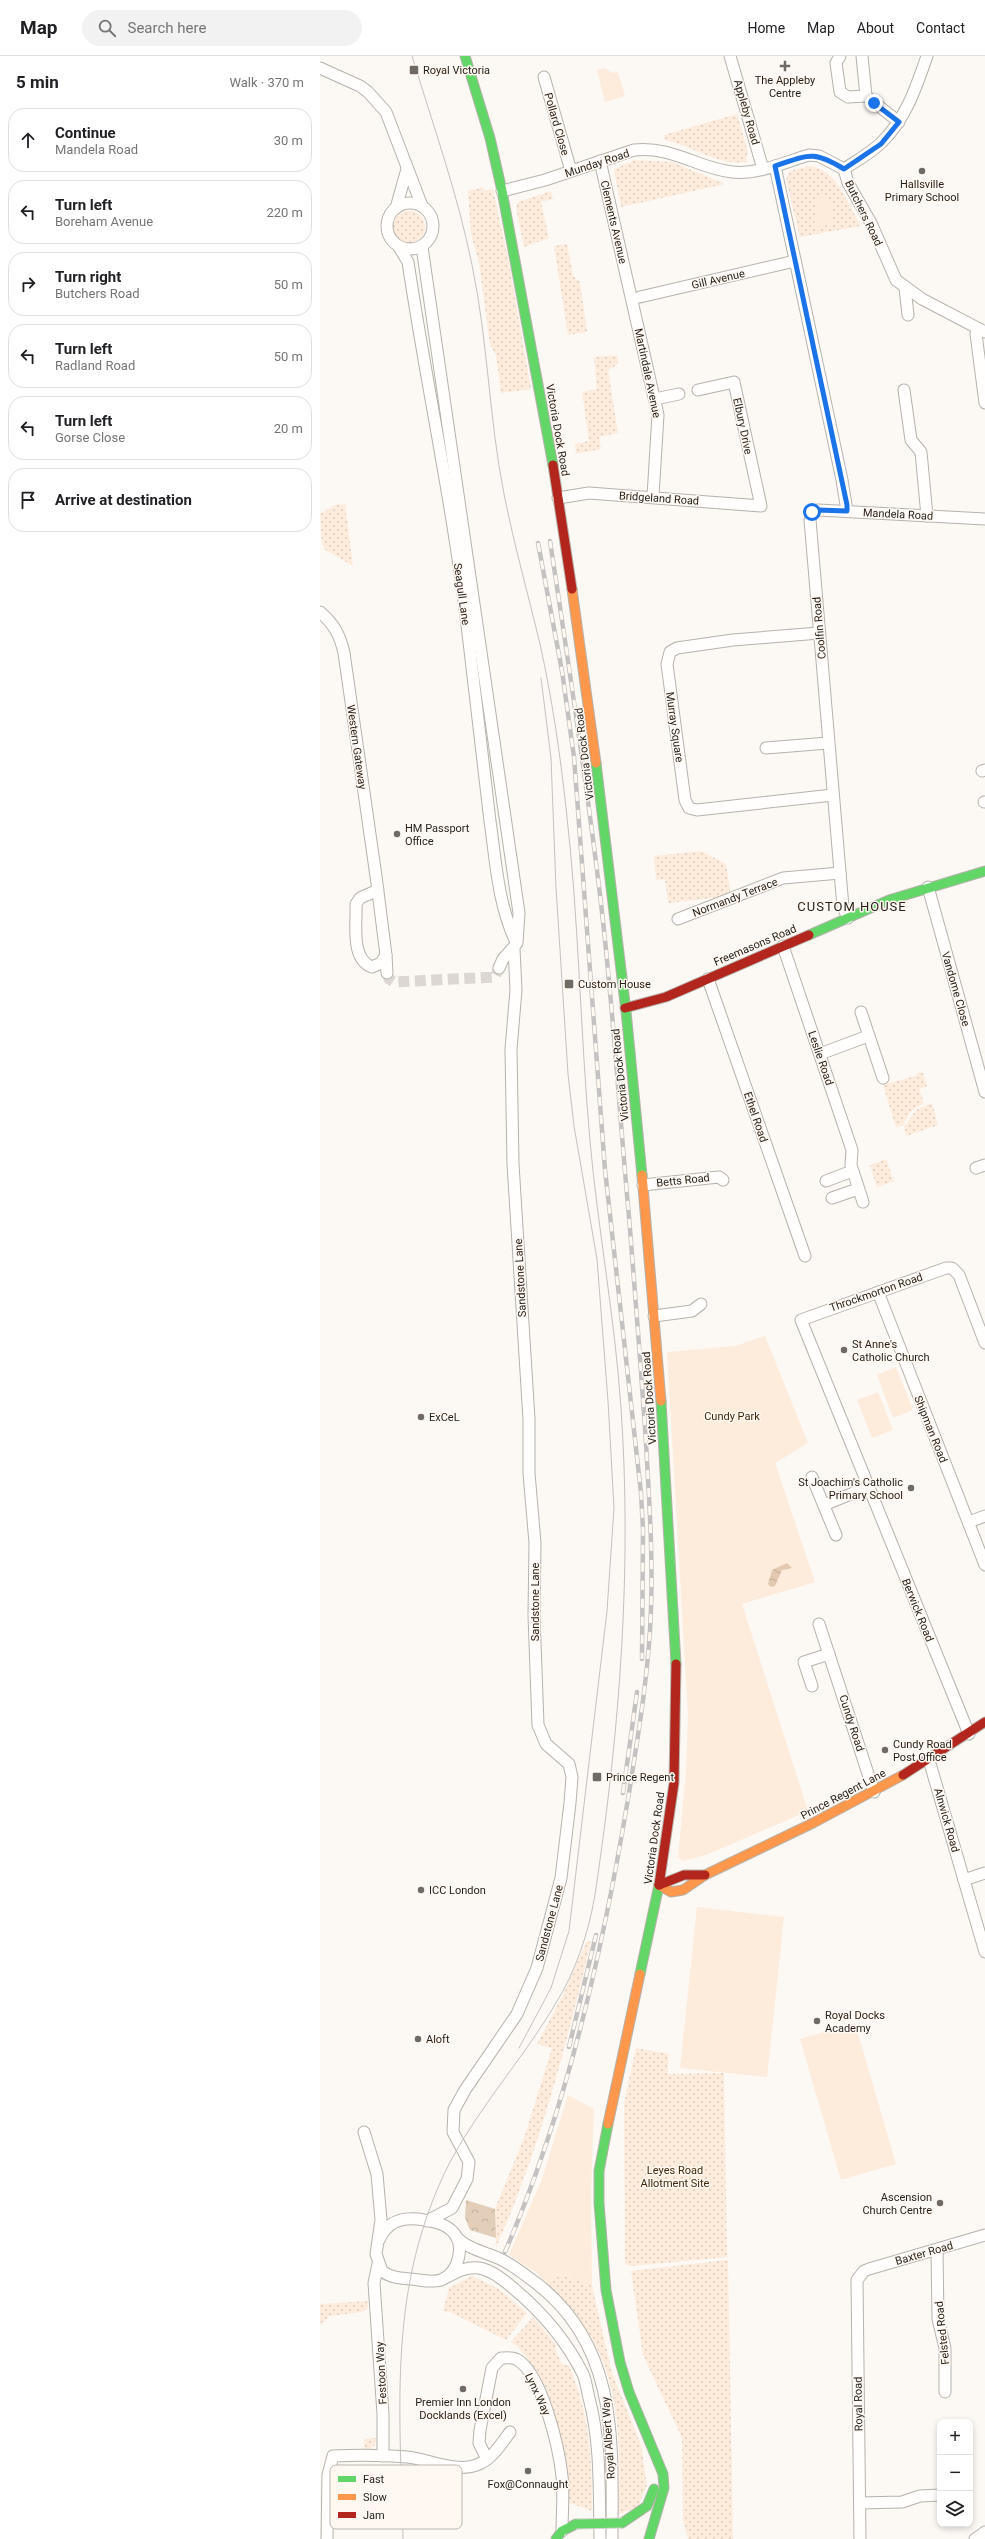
<!DOCTYPE html>
<html lang="en">
<head>
<meta charset="utf-8">
<style>
  :root { --surface:#fff; --page:#f2f2f2; --text:#202124; --muted:#757577; --line:#e0e0e0 }
  body { margin:0; font-family:Roboto,sans-serif; background:var(--page); color:var(--text) }
  .controls { position:absolute; right:12px; bottom:12px; display:grid; overflow:hidden; border-radius:8px; box-shadow:0 2px 6px #0003 }
  .controls button { width:36px; height:36px; display:grid; place-items:center; padding:0; border:0; border-bottom:1px solid var(--line); background:var(--surface); color:var(--text); font:20px sans-serif }
  .stop { position:absolute; width:12px; height:12px; margin:-9px; border:3px solid #1a73e8; border-radius:50%; background:#fff }
  .stop.end { background:#1a73e8; border-color:#fff; box-shadow:0 1px 4px #0008 }
  .list { margin:0; padding:0; list-style:none }
  h2 { display:flex; justify-content:space-between; align-items:center; height:52px; margin:0; padding:0 16px; font-size:17px }
  h2 small { font-size:13px; font-weight:400; color:var(--muted) }
  .list li { display:grid; grid-template-columns:26px 1fr auto; gap:12px; align-items:center; box-sizing:border-box; height:64px; margin:0 8px 8px; padding:0 8px; border:1px solid var(--line); border-radius:16px }
  .list b { display:block; font-size:15px; white-space:nowrap }
  .list p { margin:0; font-size:13px; white-space:nowrap; color:var(--muted) }
  .list em { font-size:13px; font-style:normal; color:var(--muted) }
  .icon { flex:none; width:22px; height:22px; fill:none; stroke:currentColor; stroke-width:2; stroke-linecap:round; stroke-linejoin:round }
  .map { position:relative; flex:none; width:665px; height:2483px; overflow:hidden }
  header { display:flex; align-items:center; gap:24px; box-sizing:border-box; height:56px; padding:0 20px; background:var(--surface); border-bottom:1px solid var(--line) }
  header strong { font-size:19px }
  nav { display:flex; gap:22px; margin-inline-start:auto; font-size:14px }
  .search { width:280px; height:36px; background:var(--page); display:flex; align-items:center; gap:10px; box-sizing:border-box; padding:0 14px; border-radius:22px; color:var(--muted); font-size:15px }
  main { display:flex }
  aside { flex:1; background:var(--surface) }
  .map>svg:first-child { display:block }
</style>
</head>
<body>
<header>
<strong>Map</strong>
<div class="search"><svg class="icon" aria-label="search" viewBox="0 0 24 24"><circle cx="10" cy="10" r="6"/><path d="M15 15l6 6"/></svg>Search here</div>
<nav><a>Home</a><a>Map</a><a>About</a><a>Contact</a></nav>
</header>
<main>
<aside>
<h2>5 min<small>Walk · 370 m</small></h2>
<ul class="list">
<li><svg class="icon" aria-label="ahead" viewBox="0 0 24 24"><path d="M12 20V5M6 11l6-6 6 6"/></svg><div><b>Continue</b><p>Mandela Road</p></div><em>30 m</em></li>
<li><svg class="icon" aria-label="left" viewBox="0 0 24 24"><path d="M17 20v-9H6M10 6l-5 5 5 5"/></svg><div><b>Turn left</b><p>Boreham Avenue</p></div><em>220 m</em></li>
<li><svg class="icon" aria-label="right" viewBox="0 0 24 24"><path d="M7 20v-9h11M14 6l5 5-5 5"/></svg><div><b>Turn right</b><p>Butchers Road</p></div><em>50 m</em></li>
<li><svg class="icon" aria-label="left" viewBox="0 0 24 24"><path d="M17 20v-9H6M10 6l-5 5 5 5"/></svg><div><b>Turn left</b><p>Radland Road</p></div><em>50 m</em></li>
<li><svg class="icon" aria-label="left" viewBox="0 0 24 24"><path d="M17 20v-9H6M10 6l-5 5 5 5"/></svg><div><b>Turn left</b><p>Gorse Close</p></div><em>20 m</em></li>
<li><svg class="icon" aria-label="arrive" viewBox="0 0 24 24"><path d="M6 21V4h12l-3 4 3 4H6"/></svg><div><b>Arrive at destination</b></div></li>
</ul>
</aside>
<div class="map">
<svg width="665" height="2483" viewBox="0 0 665 2483">
  <defs>
    <pattern id="grass-dots" width="8" height="8" patternUnits="userSpaceOnUse"><rect width="8" height="8" fill="#fdecdc"/><path d="M2 2h.1M6 6h.1" fill="none" stroke="#d9cabc" stroke-width="1.8" stroke-linecap="round"/></pattern>
    <pattern id="forest-crowns" width="20" height="18" patternUnits="userSpaceOnUse"><rect width="20" height="18" fill="#e3ceba"/><path d="M2 6a3 3 0 1 1 6 0M12 15a3 3 0 1 1 6 0" fill="none" stroke="#c3b09f"/></pattern>
    <pattern id="water-waves" width="16" height="10" patternUnits="userSpaceOnUse"><rect width="16" height="10" fill="#e2c9af"/><path d="M0 5q4-4 8 0t8 0" fill="none" stroke="#c2ac96"/></pattern>
  </defs>
  <rect width="100%" height="100%" fill="#fcf8f4"/>
  <g fill="url(#grass-dots)">
    <path d="M417,58L428,96L426,106C397,110 372,89 345,84L344,79Z"/>
    <polygon points="315,104 352,106 405,128 301,151 294,113"/>
    <path d="M489,110C517,113 528,148 541,170L480,181L466,123L470,115Z"/>
    <polygon points="163,131 164,135 173,133 189,207 211,333 181,337 176,299 170,289 159,207 151,178 148,135"/>
    <polygon points="231,135 233,143 221,146 229,182 204,191 196,151 198,146"/>
    <circle cx="89" cy="171" r="16"/>
    <polygon points="247,188 253,220 260,226 267,276 248,279 234,190"/>
    <polygon points="297,299 298,308 288,314 298,377 279,381 281,393 256,398 255,388 269,385 262,336 277,333 274,301"/>
    <path d="M25,448L33,510L4,493C0,482 2,470 0,458L15,449Z"/>
    <polygon points="381,795 406,808 411,840 348,847 345,823 336,824 334,800"/>
    <polygon points="599,1016 603,1017 607,1030 599,1033 604,1047 591,1055 583,1069 576,1071 563,1029 595,1020"/>
    <polygon points="612,1047 618,1069 586,1080 584,1071 596,1054"/>
    <polygon points="566,1103 574,1125 557,1131 550,1109"/>
    <path d="M267,1885L271,1886C245,1992 221,2091 176,2191L175,2153L204,2082L232,1992L217,1988L242,1941Z"/>
    <polygon points="316,1992 349,1998 347,2018 404,2017 407,2201 311,2210 305,2208 304,2047"/>
    <polygon points="408,2204 413,2483 368,2483 363,2464 362,2382 323,2299 311,2215"/>
    <path d="M236,2218L251,2221L272,2230L292,2317L321,2389L327,2429L318,2451L298,2458C301,2395 302,2324 264,2270C254,2255 241,2242 228,2229Z"/>
    <polygon points="152,2220 179,2233 207,2257 186,2284 130,2256 123,2255 129,2232"/>
    <polygon points="48,2245 48,2252 42,2256 10,2260 0,2269 0,2248"/>
    <path d="M213,2261L236,2289L235,2293L242,2308L249,2310C270,2360 272,2401 272,2455L247,2446C239,2409 225,2304 191,2286Z"/>
    <polygon points="57,2382 55,2389 48,2394 45,2393 44,2383"/>
  </g>
  <polygon fill="url(#forest-crowns)" points="146,2144 175,2153 176,2182 150,2174 145,2162"/>
  <g fill="#fdecdc">
    <polygon points="284,12 293,17 298,16 305,40 285,46 277,14"/>
    <polygon points="497,140 512,144 510,154 514,168 500,171 494,170"/>
    <polygon points="445,1280 488,1387 455,1407 495,1526 422,1548 488,1755 386,1799 362,1805 358,1801 366,1716 368,1659 347,1296 415,1290"/>
    <polygon points="576,1311 593,1354 573,1362 557,1319"/>
    <polygon points="558,1336 573,1374 552,1382 537,1344"/>
    <polygon points="377,1851 464,1861 447,2021 360,2012"/>
    <polygon points="535,1967 576,2108 521,2124 480,1983"/>
    <polygon points="248,2039 274,2053 271,2137 272,2230 251,2221 237,2218 228,2229 217,2217 189,2199 222,2123"/>
  </g>
  <polygon fill="url(#water-waves)" points="467,1507 472,1512 462,1514 455,1530 451,1531 448,1528 452,1514"/>
  <g fill="none" stroke-linecap="round" stroke-linejoin="round">
    <polyline stroke="#dcd7d3" stroke-width="11" stroke-dasharray="11 5.5" stroke-linecap="butt" points="67,917 69,923 74,926 175,921 179,912"/>
    <g stroke="#b6b2ac" stroke-width="13">
      <g id="street">
        <polyline points="410,0 443,113"/>
        <polyline points="520,0 516,7 520,36 528,41 546,40"/>
        <polyline points="542,0 546,40 579,66"/>
        <polyline points="0,12 40,30 48,36 66,56 102,150"/>
        <polyline points="224,21 251,115"/>
        <polyline points="280,105 338,359 333,440"/>
        <polyline points="455,110 522,424 527,455"/>
        <path d="M524,113C536,105 551,97 562,86C586,62 596,32 607,0"/>
        <path d="M182,135L225,124L314,94C353,90 377,112 412,116C438,119 465,106 489,99L499,100L524,113L528,127L551,167L576,224L602,243L665,276"/>
        <circle cx="90" cy="170" r="23"/>
        <polyline points="76,152 87,113"/>
        <path d="M79,191L88,206C107,333 135,459 149,586C156,646 163,705 170,765C176,807 178,848 196,886"/>
        <polyline points="102,191 199,857 197,887 183,903 179,912"/>
        <polyline points="585,232 588,259"/>
        <polyline points="320,241 475,205"/>
        <polyline points="659,273 656,278 665,347"/>
        <polyline points="584,334 591,384 601,396 607,460"/>
        <polyline points="335,343 359,338"/>
        <polyline points="238,442 269,437 441,450 414,326 378,334"/>
        <path d="M0,556C14,568 20,579 24,597L56,820L66,899L61,907L52,911C30,903 37,867 36,848L40,842L58,834"/>
        <polyline points="499,577 413,584 357,592 350,596 347,608 365,744 369,752 377,754 513,739"/>
        <polyline points="446,692 508,687"/>
        <polyline points="662,715 665,714"/>
        <polyline points="664,746 665,746"/>
        <polyline points="608,831 665,1036"/>
        <polyline points="528,862 523,851 490,464 492,456 498,454 665,463"/>
        <polyline points="358,863 463,822 520,817"/>
        <polyline points="463,890 532,1094 531,1109 543,1146"/>
        <polyline points="66,899 67,917"/>
        <polyline points="388,923 485,1200"/>
        <polyline points="541,956 563,1022"/>
        <polyline points="500,998 548,980"/>
        <polyline points="656,1112 665,1109"/>
        <polyline points="506,1125 532,1115"/>
        <polyline points="323,1129 399,1121 403,1124"/>
        <polyline points="512,1142 538,1133"/>
        <polyline points="558,1236 665,1509"/>
        <polyline points="334,1260 372,1255 381,1248"/>
        <polyline points="492,1421 516,1479"/>
        <polyline points="504,1449 548,1431"/>
        <polyline points="649,1466 665,1460"/>
        <polyline points="499,1568 554,1736"/>
        <polyline points="492,1630 484,1606 509,1598"/>
        <polyline points="649,1678 481,1264 626,1212 632,1212 639,1219 665,1287"/>
        <polyline points="609,1704 665,1896"/>
        <polyline points="644,1824 665,1817"/>
        <path d="M44,2076L57,2118L61,2164L56,2198L62,2215C71,2222 81,2222 91,2223C101,2224 112,2227 121,2224C139,2217 146,2188 132,2175C123,2166 109,2165 98,2163C79,2161 67,2167 59,2184"/>
        <polyline points="107,2165 132,2152 147,2123 149,2106 133,2076 134,2054 145,2034 197,1958 217,1912 241,1822 250,1747 252,1721 249,1708 226,1688 218,1669 214,1559 215,1487 209,1417 209,1363 193,1108 191,993 196,934 194,893"/>
        <path d="M137,2182C149,2193 164,2196 178,2202C192,2208 204,2218 216,2227C300,2291 292,2389 292,2483"/>
        <polyline points="617,2194 618,2263 625,2292 625,2336"/>
        <polyline points="58,2208 54,2227 63,2358 63,2400"/>
        <path d="M129,2220C156,2204 171,2213 193,2232C222,2256 246,2284 263,2318C266,2325 267,2334 269,2342C281,2387 279,2436 280,2483"/>
        <path d="M167,2403L159,2387L160,2374L172,2312L181,2302C185,2302 191,2301 196,2303C222,2316 239,2393 242,2420C244,2438 242,2457 242,2475"/>
        <polyline points="540,2447 582,2446 600,2440 620,2439"/>
        <path d="M7,2483L8,2419L13,2400C38,2399 62,2399 87,2401C110,2403 136,2418 159,2408C173,2402 181,2388 190,2376"/>
        <polyline points="540,2483 537,2224 544,2215 549,2213 665,2179"/>
        <polyline points="655,2483 665,2476"/>
      </g>
    </g>
    <g stroke="#b6b2ac" stroke-width="11">
      <g id="fast">
        <polyline points="145,0 170,82 182,135 233,409"/>
        <polyline points="276,707 306,955 322,1119"/>
        <polyline points="489,879 569,844 665,815"/>
        <polyline points="341,1345 356,1608"/>
        <polyline points="320,1918 339,1829"/>
        <polyline points="288,2068 279,2115 279,2147 286,2234 300,2306 309,2336 343,2418 344,2432 329,2483"/>
        <polyline points="302,2467 327,2450 334,2433"/>
        <polyline points="236,2483 242,2475 256,2468"/>
      </g>
    </g>
    <g stroke="#b6b2ac" stroke-width="11">
      <g id="slow">
        <polyline points="252,533 276,707"/>
        <polyline points="322,1119 341,1345"/>
        <polyline points="339,1829 351,1836 363,1834 385,1819 493,1767 583,1719"/>
        <polyline points="288,2068 320,1918"/>
      </g>
    </g>
    <g stroke="#b6b2ac" stroke-width="11">
      <g id="jam">
        <polyline points="233,409 252,533"/>
        <polyline points="305,952 346,941 489,879"/>
        <polyline points="583,1719 665,1666"/>
        <polyline points="339,1829 354,1727 356,1608"/>
        <polyline points="339,1829 364,1819 385,1819"/>
      </g>
    </g>
    <use href="#street" stroke="#fffefd" stroke-width="11"/>
    <use href="#fast" stroke="#63d668" stroke-width="9"/>
    <use href="#slow" stroke="#ff974d" stroke-width="9"/>
    <use href="#jam" stroke="#b3261e" stroke-width="9"/>
    <g stroke="#c3c2c1" stroke-width="1">
      <polyline points="199,1992 231,1932 249,1875 287,1555 294,1452 288,1345 277,1203 254,1070 248,1018 236,832 231,702 221,622"/>
      <path d="M83,2483C80,2350 67,2230 130,2106C162,2046 210,1995 243,1935C261,1901 272,1864 277,1825C300,1669 312,1511 301,1352C295,1263 278,1174 270,1085C260,974 259,863 246,752C240,697 232,642 220,588C208,538 194,488 184,438C169,363 168,285 152,209C138,139 113,69 92,0"/>
    </g>
    <g stroke="#c3c2c1" stroke-width="4.5">
      <g id="rail">
        <polyline points="218,487 242,615 254,701 285,1114 321,1437 323,1473 322,1603"/>
        <polyline points="303,1737 317,1636"/>
        <polyline points="249,1991 276,1879"/>
        <path d="M185,2196C247,2052 282,1898 308,1743C318,1680 329,1616 331,1553C333,1497 329,1442 326,1387C321,1311 315,1236 309,1161C299,1054 293,946 280,839C266,721 248,603 230,485"/>
      </g>
    </g>
    <use href="#rail" stroke="#fff8f1" stroke-width="3" stroke-dasharray="9" stroke-linecap="butt"/>
    <g stroke="#d7d4d1" stroke-width="11" stroke-linecap="butt">
      <polyline id="fast-bridge" points="256,2468 302,2467"/>
    </g>
    <use href="#fast-bridge" stroke="#63d668" stroke-width="9"/>
  </g>
  <g fill="none" stroke-linecap="round" stroke-linejoin="round">
    <path stroke="#1a73e8" stroke-width="5" d="M492,456L498,454L527,455V449L455,110C488,99 493,94 524,113L561,88L579,66L554,47"/>
  </g>
  <g fill="#706a65" stroke="#fff8f1" stroke-width="1.5">
    <path d="M463 4h4v4h4v4h-4v4h-4v-4h-4v-4h4z"/>
    <rect x="89" y="9" width="10" height="10" rx="2"/>
    <circle cx="602" cy="115" r="4"/>
    <circle cx="77" cy="778" r="4"/>
    <rect x="244" y="923" width="10" height="10" rx="2"/>
    <circle cx="524" cy="1294" r="4"/>
    <circle cx="101" cy="1361" r="4"/>
    <circle cx="591" cy="1432" r="4"/>
    <circle cx="565" cy="1694" r="4"/>
    <rect x="272" y="1716" width="10" height="10" rx="2"/>
    <circle cx="101" cy="1834" r="4"/>
    <circle cx="497" cy="1965" r="4"/>
    <circle cx="98" cy="1983" r="4"/>
    <circle cx="620" cy="2147" r="4"/>
    <circle cx="143" cy="2333" r="4"/>
    <circle cx="208" cy="2415" r="4"/>
  </g>
  <g text-anchor="middle" stroke-width="3" stroke-linejoin="round" paint-order="stroke">
    <g font-size="11" fill="#241e18" stroke="#fff8f1" text-anchor="start">
      <text x="103" y="18">Royal Victoria</text>
      <text x="465" y="28" text-anchor="middle">The Appleby<tspan x="465" dy="13">Centre</tspan></text>
      <text x="602" y="132" text-anchor="middle">Hallsville<tspan x="602" dy="13">Primary School</tspan></text>
      <text x="85" y="776">HM Passport<tspan x="85" dy="13">Office</tspan></text>
      <text x="258" y="932">Custom House</text>
      <text x="532" y="1292">St Anne's<tspan x="532" dy="13">Catholic Church</tspan></text>
      <text x="109" y="1365">ExCeL</text>
      <text x="583" y="1430" text-anchor="end">St Joachim's Catholic<tspan x="583" dy="13">Primary School</tspan></text>
      <text x="573" y="1692">Cundy Road<tspan x="573" dy="13">Post Office</tspan></text>
      <text x="286" y="1725">Prince Regent</text>
      <text x="109" y="1838">ICC London</text>
      <text x="505" y="1963">Royal Docks<tspan x="505" dy="13">Academy</tspan></text>
      <text x="106" y="1987">Aloft</text>
      <text x="612" y="2145" text-anchor="end">Ascension<tspan x="612" dy="13">Church Centre</tspan></text>
      <text x="143" y="2350" text-anchor="middle">Premier Inn London<tspan x="143" dy="13">Docklands (Excel)</tspan></text>
      <text x="208" y="2432" text-anchor="middle">Fox@Connaught</text>
    </g>
    <g font-size="11" fill="#241e18" stroke="#fff8f1">
      <text transform="translate(427 56) rotate(74)" y="4">Appleby Road</text>
      <text transform="translate(237 68) rotate(74)" y="4">Pollard Close</text>
      <text transform="translate(277 107) rotate(-18)" y="4">Munday Road</text>
      <text transform="translate(544 157) rotate(64)" y="4">Butchers Road</text>
      <text transform="translate(294 166) rotate(77)" y="4">Clements Avenue</text>
      <text transform="translate(398 223) rotate(-13)" y="4">Gill Avenue</text>
      <text transform="translate(328 317) rotate(78)" y="4">Martindale Avenue</text>
      <text transform="translate(423 370) rotate(78)" y="4">Elbury Drive</text>
      <text transform="translate(238 374) rotate(80)" y="4">Victoria Dock Road</text>
      <text transform="translate(339 442) rotate(4)" y="4">Bridgeland Road</text>
      <text transform="translate(578 458) rotate(3)" y="4">Mandela Road</text>
      <text transform="translate(142 538) rotate(82)" y="4">Seagull Lane</text>
      <text transform="translate(499 572) rotate(-95)" y="4">Coolfin Road</text>
      <text transform="translate(355 671) rotate(82)" y="4">Murray Square</text>
      <text transform="translate(37 691) rotate(82)" y="4">Western Gateway</text>
      <text transform="translate(264 698) rotate(-97)" y="4">Victoria Dock Road</text>
      <text transform="translate(415 841) rotate(-21)" y="4">Normandy Terrace</text>
      <text transform="translate(435 889) rotate(-23)" y="4">Freemasons Road</text>
      <text transform="translate(636 933) rotate(74)" y="4">Vandome Close</text>
      <text transform="translate(501 1002) rotate(71)" y="4">Leslie Road</text>
      <text transform="translate(300 1019) rotate(-96)" y="4">Victoria Dock Road</text>
      <text transform="translate(436 1061) rotate(71)" y="4">Ethel Road</text>
      <text transform="translate(363 1124) rotate(-6)" y="4">Betts Road</text>
      <text transform="translate(200 1222) rotate(-93)" y="4">Sandstone Lane</text>
      <text transform="translate(556 1236) rotate(-19)" y="4">Throckmorton Road</text>
      <text transform="translate(329 1342) rotate(-94)" y="4">Victoria Dock Road</text>
      <text transform="translate(611 1373) rotate(68)" y="4">Shipman Road</text>
      <text transform="translate(215 1546) rotate(-90)" y="4">Sandstone Lane</text>
      <text transform="translate(598 1554) rotate(68)" y="4">Berwick Road</text>
      <text transform="translate(532 1667) rotate(72)" y="4">Cundy Road</text>
      <text transform="translate(523 1738) rotate(-28)" y="4">Prince Regent Lane</text>
      <text transform="translate(627 1764) rotate(74)" y="4">Alnwick Road</text>
      <text transform="translate(334 1782) rotate(-82)" y="4">Victoria Dock Road</text>
      <text transform="translate(229 1867) rotate(-75)" y="4">Sandstone Lane</text>
      <text transform="translate(604 2197) rotate(-16)" y="4">Baxter Road</text>
      <text transform="translate(622 2277) rotate(-96)" y="4">Felsted Road</text>
      <text transform="translate(61 2317) rotate(-93)" y="4">Festoon Way</text>
      <text transform="translate(218 2338) rotate(65)" y="4">Lynx Way</text>
      <text transform="translate(538 2348) rotate(-91)" y="4">Royal Road</text>
      <text transform="translate(288 2382) rotate(-94)" y="4">Royal Albert Way</text>
    </g>
    <g font-size="11" fill="#41280d" stroke="#fff8f1">
      <text x="412" y="1364">Cundy Park</text>
      <text x="355" y="2118">Leyes Road<tspan x="355" dy="13">Allotment Site</tspan></text>
    </g>
    <g font-size="13" letter-spacing="1" fill="#241e18" stroke="#fff8f1">
      <text x="532" y="855">CUSTOM HOUSE</text>
    </g>
  </g>
  <rect x="10" y="2409" width="132" height="64" rx="6" fill="#fff8f1" stroke="#bdb7b0" stroke-width="1"/>
  <rect x="18" y="2420" width="18" height="6" fill="#63d668"/>
  <rect x="18" y="2438" width="18" height="6" fill="#ff974d"/>
  <rect x="18" y="2456" width="18" height="6" fill="#b3261e"/>
  <g font-size="11" fill="#241e18">
    <text x="43" y="2427">Fast</text>
    <text x="43" y="2445">Slow</text>
    <text x="43" y="2463">Jam</text>
  </g>
</svg>
<div class="controls">
<button>+</button>
<button>−</button>
<button><svg class="icon" aria-label="layers" viewBox="0 0 24 24"><path d="M12 4l9 5-9 5-9-5zM3 14l9 5 9-5"/></svg></button>
</div>
<div class="stop" style="left:492px;top:456px"></div>
<div class="stop end" style="left:554px;top:47px"></div>
</div>
</main>
</body>
</html>
